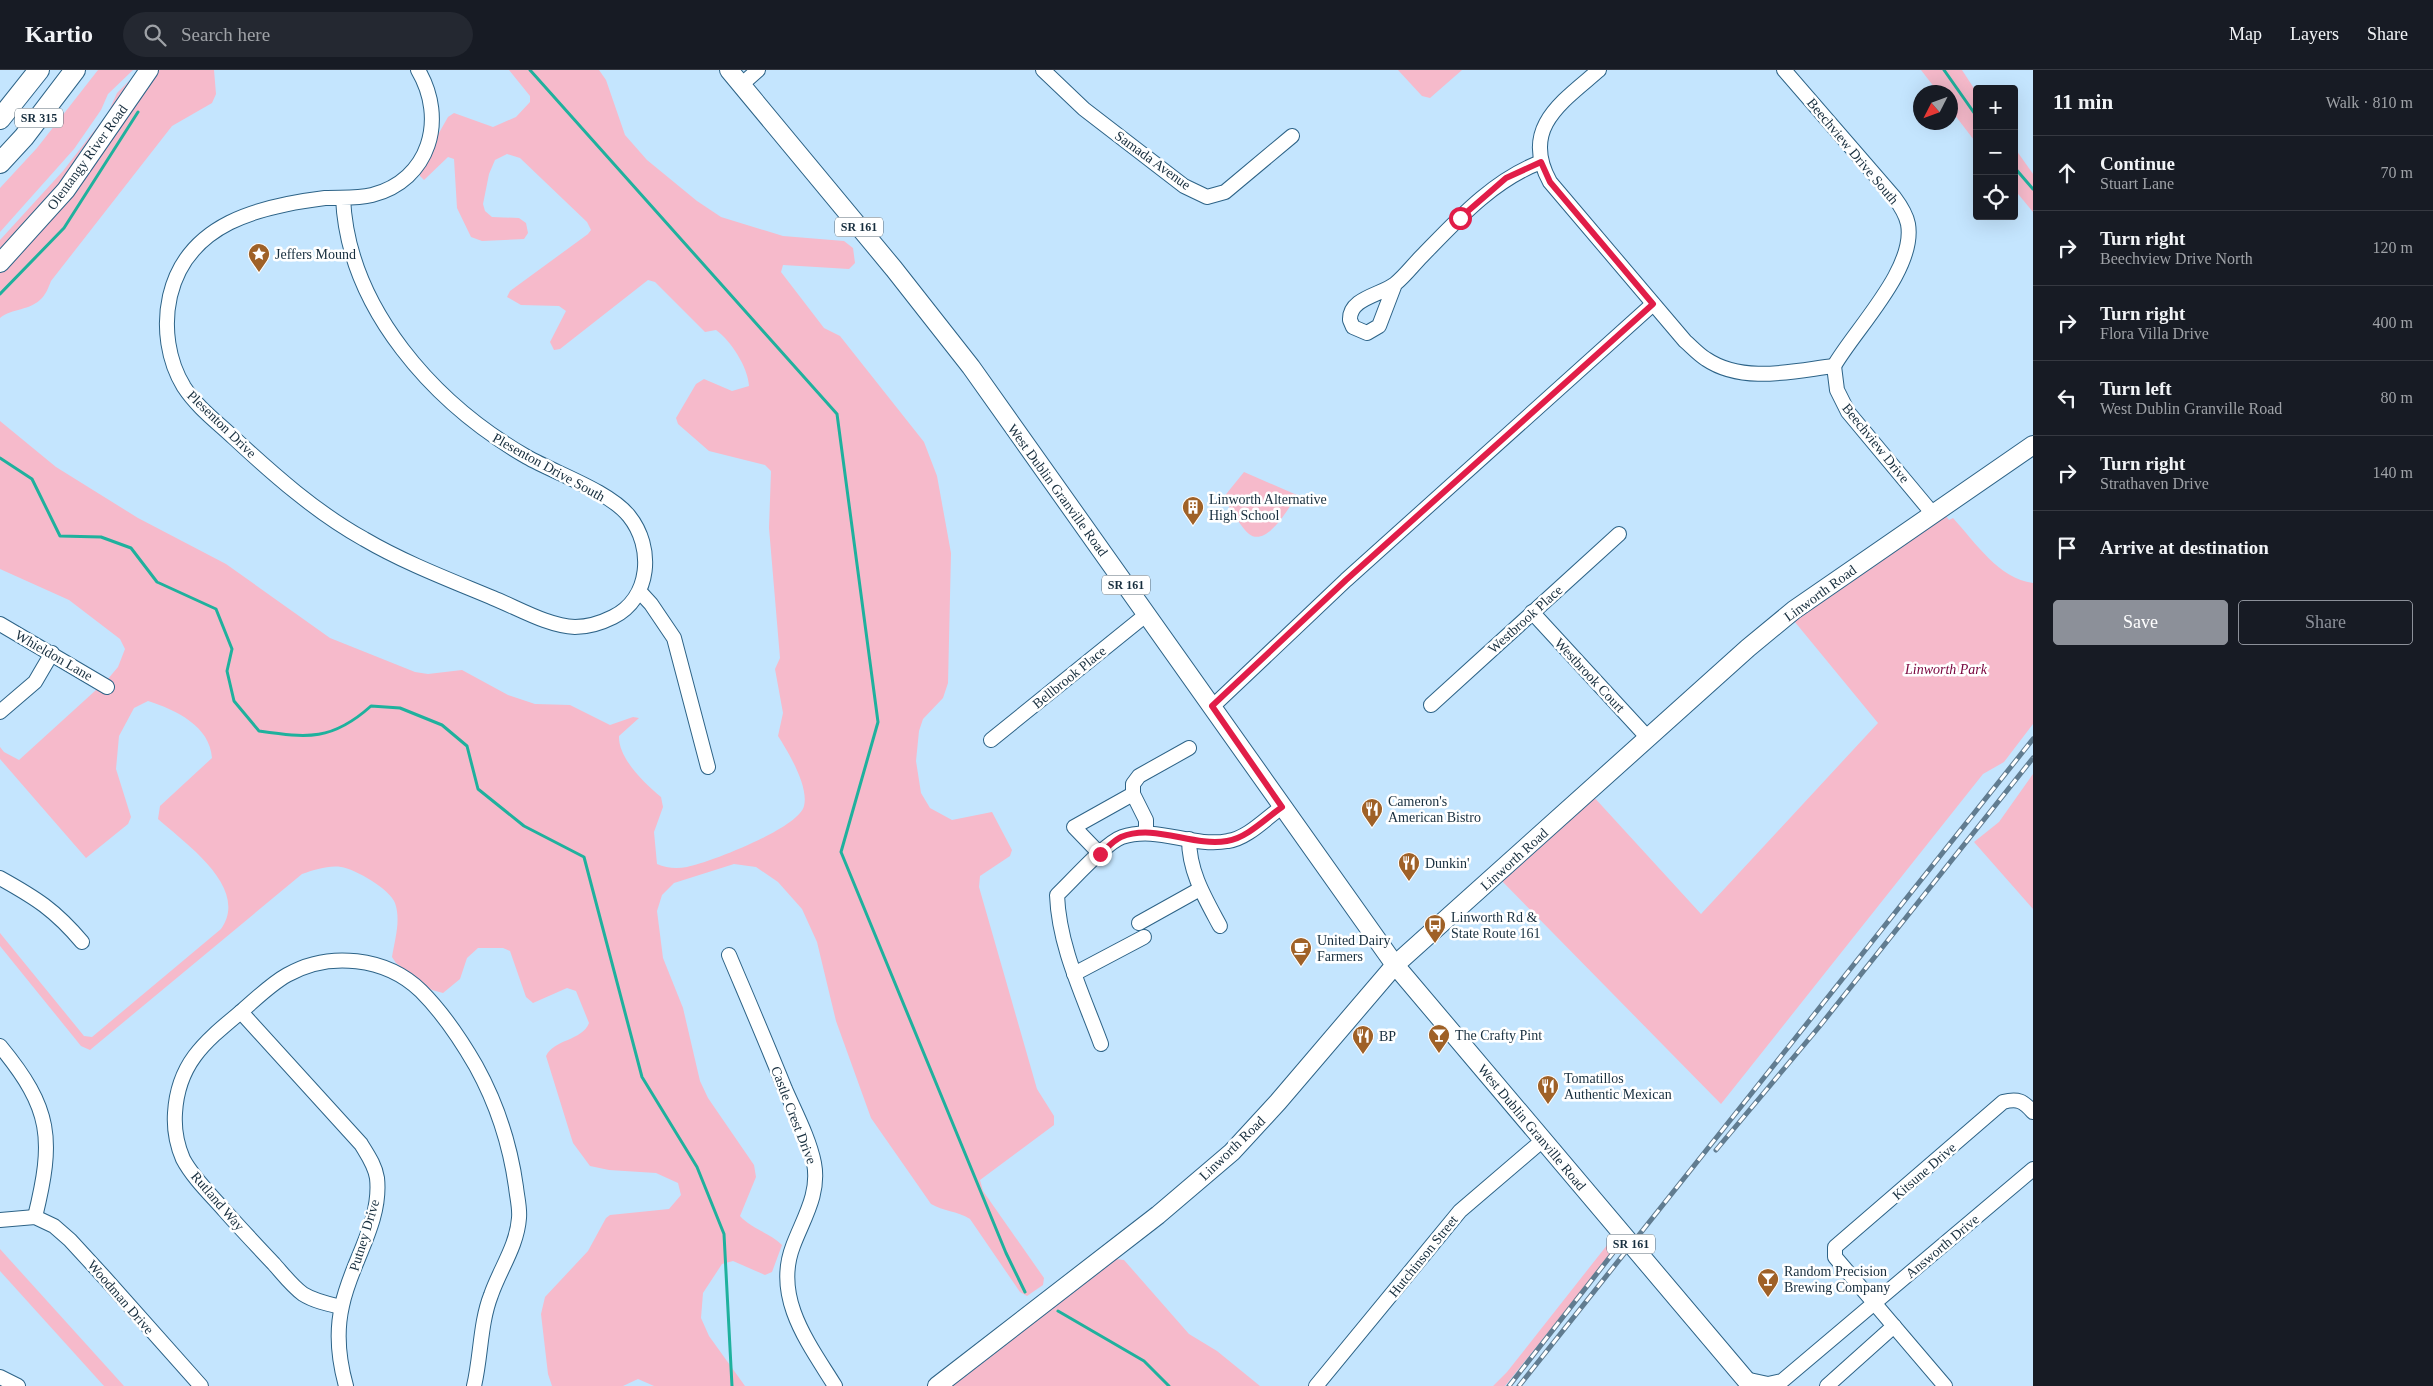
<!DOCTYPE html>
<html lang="en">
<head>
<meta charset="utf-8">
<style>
  :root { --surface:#171b24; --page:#242831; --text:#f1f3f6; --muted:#9ea1a6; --line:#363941; --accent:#8c9099 }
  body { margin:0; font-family:"Times New Roman",serif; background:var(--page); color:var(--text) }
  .controls { position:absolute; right:15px; top:15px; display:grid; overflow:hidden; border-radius:5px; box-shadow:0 5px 20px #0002 }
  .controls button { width:45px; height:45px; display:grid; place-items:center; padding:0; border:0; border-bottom:1px solid var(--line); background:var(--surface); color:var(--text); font:25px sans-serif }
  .compass { position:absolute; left:1913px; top:15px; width:45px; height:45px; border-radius:50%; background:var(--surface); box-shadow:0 5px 20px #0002; rotate:228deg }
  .stop { position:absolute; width:15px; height:15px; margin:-11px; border:4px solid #e11d48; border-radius:50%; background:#fff }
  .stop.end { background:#e11d48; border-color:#fff; box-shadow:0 1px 5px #0008 }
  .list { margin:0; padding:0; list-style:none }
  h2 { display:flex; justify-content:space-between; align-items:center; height:65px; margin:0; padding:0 20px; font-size:21px }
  h2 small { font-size:16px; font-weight:400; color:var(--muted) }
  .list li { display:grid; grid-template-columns:32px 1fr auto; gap:15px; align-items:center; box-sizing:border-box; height:75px; padding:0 20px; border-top:1px solid var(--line) }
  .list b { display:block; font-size:19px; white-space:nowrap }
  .list p { margin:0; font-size:16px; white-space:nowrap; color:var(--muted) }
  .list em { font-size:16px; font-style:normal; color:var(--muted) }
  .actions { display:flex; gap:10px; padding:15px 20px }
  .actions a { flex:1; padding:11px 0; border:1px solid var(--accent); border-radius:5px; text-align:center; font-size:18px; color:var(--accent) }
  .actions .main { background:var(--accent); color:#fff }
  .icon { flex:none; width:28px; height:28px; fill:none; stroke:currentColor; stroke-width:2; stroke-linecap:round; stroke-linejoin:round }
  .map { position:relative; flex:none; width:2033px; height:1316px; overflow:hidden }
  header { display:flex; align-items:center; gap:30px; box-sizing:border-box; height:70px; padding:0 25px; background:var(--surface); border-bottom:1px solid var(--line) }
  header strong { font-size:24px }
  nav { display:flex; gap:28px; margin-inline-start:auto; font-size:18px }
  .search { width:350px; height:45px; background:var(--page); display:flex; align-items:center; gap:12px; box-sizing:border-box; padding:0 18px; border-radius:28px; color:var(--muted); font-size:19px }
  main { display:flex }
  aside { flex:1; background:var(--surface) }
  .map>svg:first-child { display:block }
</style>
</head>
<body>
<header>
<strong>Kartio</strong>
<div class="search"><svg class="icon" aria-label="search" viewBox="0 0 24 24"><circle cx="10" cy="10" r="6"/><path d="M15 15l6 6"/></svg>Search here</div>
<nav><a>Map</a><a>Layers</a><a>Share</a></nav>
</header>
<main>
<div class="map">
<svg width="2033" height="1316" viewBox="0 0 2033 1316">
  <rect width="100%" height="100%" fill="#c4e5fe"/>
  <g fill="#f6bacb">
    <polygon points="98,0 133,0 108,24 101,40 74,79 0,162 0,118 37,78"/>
    <path d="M155,0H214L216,24L212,33L172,56L51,211C49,216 46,224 42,228C30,241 12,238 0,248V199Z"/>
    <path d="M509,0H599L606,10L625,65L647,90L697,131L721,147L783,166L844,171L853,178L855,193L849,199L783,195L781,202L824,258L840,266L924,372L937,406L951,483L948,613L943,628L923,649L919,661L916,691L921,723L930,738L952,750L992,742L1012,780L1010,786L980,806L979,817L1037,1019L1054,1046V1055L980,1110L983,1121L1044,1208L1043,1215L1027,1226L1020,1222L970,1149C957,1141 943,1141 931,1134L871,1048L836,951L817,872L802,839L778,812L756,797L734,794L674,813L662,825L657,841L663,888L683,938L700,1011L708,1028L754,1095L756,1107L740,1146C752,1159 770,1163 782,1175L772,1202L765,1205L733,1191L722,1194L703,1223L701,1248L709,1266L745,1316H654L638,1309L623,1316H552L548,1304L541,1244L545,1227L588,1181L606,1148L610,1145L669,1139L681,1125L678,1113L656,1103L609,1100L590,1096L573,1073L546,986C554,969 582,971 589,953L576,921L567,918L533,933L526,927L510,881L503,878H478L467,888L460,909L443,923L432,920L396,893L392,887C395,869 401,850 395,833C390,819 355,799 341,797C329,795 314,800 302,804L90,980L81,976L0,876V863L84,966L92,967L221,859C250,818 186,774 158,749L160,736L212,688C210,656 176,640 148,631L134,638L119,666L116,699L131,747L128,754L86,788L0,689V677L4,682L19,690L107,610L118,597L125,579L120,569L69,530L0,499V351L56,397L138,448L226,494L330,568L415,602L428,604L462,600L508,625L535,634L570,635L610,655L633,647L639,648L619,666C618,688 645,714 661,727L663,737L654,762L657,794C666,798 676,799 687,797C709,793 799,758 804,736C809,717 789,683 778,666L783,643L775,599L780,588L769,458L771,401L765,395L709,381L678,354L676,348L696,314L704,309L732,321L749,316C748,297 731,271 716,260L705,262L655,212L648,210L560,279L554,280L550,272L566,241L559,236L521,235L507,227L510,221L588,164L591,160L587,152L520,88L507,84L495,90L489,104L483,134L485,141L492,147L519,148L526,153L528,163L524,169L482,171L471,167L457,138L454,89L448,87L424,110L420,106L419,98L448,47L454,43L493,57L516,47L530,32V26Z"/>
    <polygon points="1398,0 1462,0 1430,28 1422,26"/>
    <polygon points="1921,0 1962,0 1977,23 1977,74 1951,40 1950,22 1938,22"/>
    <polygon points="129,11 129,14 63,113 0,183 0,170 63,101 108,43 117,23"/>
    <polygon points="2014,77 2033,104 2033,142 2014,119"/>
    <path d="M1244,402L1297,425C1290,436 1267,478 1249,464C1239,455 1231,439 1223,428Z"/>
    <path d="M1943,442L1949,450L1953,448C1975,472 1999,509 2033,513V654L2004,692L1983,704L1721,1034L1499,808L1592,725L1701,844L1878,653L1790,546Z"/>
    <polygon points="2033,704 2033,839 1974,772 1999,752"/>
    <polygon points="1615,1165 1622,1174 1598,1200 1505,1316 1493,1316 1507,1302"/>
    <polygon points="0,1179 124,1316 104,1316 0,1201"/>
    <polygon points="1116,1189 1124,1190 1189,1264 1217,1281 1260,1316 952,1316"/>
  </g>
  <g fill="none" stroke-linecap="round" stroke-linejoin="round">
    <g stroke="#1fb19d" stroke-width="3">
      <polyline points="530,0 837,344 878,652 841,782 1006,1183 1025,1222"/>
      <polyline points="1944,0 1977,47"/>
      <polyline points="2014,97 2033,119"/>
      <polyline points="0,224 64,158 138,42"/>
      <path d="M0,388L32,409L60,466L101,467L131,478L157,512L216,539L232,579L227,601L234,631L259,661C308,668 332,671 371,636L400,638L442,655L467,676L478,719L524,756L584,787L642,1007L697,1097L724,1164L732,1316"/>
      <polyline points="1058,1241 1144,1291 1169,1316"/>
    </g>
    <g stroke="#2d6387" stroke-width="16">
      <g id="minor">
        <polyline points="1043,0 1084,39 1184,116 1207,127 1225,122 1292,66"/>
        <path d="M1599,0C1562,32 1520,58 1550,112L1685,271C1692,277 1698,284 1706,289C1743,314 1793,301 1834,296"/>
        <path d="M1784,0L1894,127C1900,135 1906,144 1908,154C1916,199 1856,258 1834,296"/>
        <polyline points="741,15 758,0"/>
        <path d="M343,128C348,239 435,334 527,387C555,403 609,421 629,446C654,477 651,528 613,547C601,553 588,557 575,557C548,556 518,538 493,528C450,510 405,493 364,469C317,443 274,405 234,368C217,352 197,337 184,317C168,291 163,257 170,226C187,153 260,136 325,128C340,127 356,129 372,125C430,110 447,49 418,0"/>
        <path d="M1395,214L1379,256L1367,263L1353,257L1350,250C1349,228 1381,225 1395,214C1405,206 1413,195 1422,186C1457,150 1493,110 1541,92"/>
        <polyline points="1834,296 1837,320 1848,342 1933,444"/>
        <polyline points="640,522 651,534 674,568 708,697"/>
        <polyline points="1532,542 1648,668"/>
        <polyline points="0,554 107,617"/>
        <polyline points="1431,635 1619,464"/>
        <polyline points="1212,637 1346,510 1653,234"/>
        <polyline points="0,642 35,612 52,583"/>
        <polyline points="991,670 1147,544"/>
        <polyline points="1146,762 1146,750 1133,724 1133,714 1139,706 1189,678"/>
        <path d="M1189,769C1189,802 1205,828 1220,856"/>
        <polyline points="1100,784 1074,757 1133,724"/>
        <path d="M0,808C36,828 55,840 82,872"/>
        <polyline points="1139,853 1200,819"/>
        <path d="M729,885C748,930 767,974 785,1019C795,1042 809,1068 814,1093C820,1124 803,1149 793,1176C773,1228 809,1274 835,1316"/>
        <polyline points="1074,904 1144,867"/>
        <path d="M241,942L361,1074C367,1084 375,1095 377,1108C382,1153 350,1194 342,1236C336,1262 339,1291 346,1316"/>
        <path d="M1101,974C1083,925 1059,877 1057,825C1072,811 1105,773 1122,767C1158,755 1192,778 1228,771C1248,768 1266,748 1282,737"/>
        <path d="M0,976C52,1039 54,1069 35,1147"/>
        <polyline points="0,1150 35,1147 54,1156 70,1170 104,1207 201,1316"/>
        <path d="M341,1237C328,1234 314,1231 303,1224C292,1216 283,1204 274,1194C257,1176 241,1159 225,1141C211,1125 193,1108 183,1089C177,1075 174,1058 175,1043C178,992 206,971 243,940C257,928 271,914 287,905C329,881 386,887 421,921C442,942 461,970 476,996C497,1034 510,1074 516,1117C517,1127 520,1138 519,1148C517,1176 500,1199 491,1225C480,1253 481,1287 474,1316"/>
        <polyline points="0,1307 18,1316"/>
        <polyline points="1745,1309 1768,1314 1782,1311 2033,1099"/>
        <polyline points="1316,1316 1460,1141 1543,1070"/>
        <polyline points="1827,1316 1894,1256"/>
        <path d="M1945,1316L1835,1187V1177L2003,1032C2018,1028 2023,1031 2033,1042"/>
      </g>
    </g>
    <g stroke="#2d6387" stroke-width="20">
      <g id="major">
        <polyline points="729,0 894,199 971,297 1395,895 1751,1316"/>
        <polyline points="0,193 66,120 149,0"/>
        <polyline points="937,1316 1158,1145 1232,1082 1278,1032 1395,895 1748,578 1794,540 2033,375"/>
      </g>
    </g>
    <g stroke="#2d6387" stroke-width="22">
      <g id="highway">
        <polyline points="0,49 39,0"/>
        <polyline points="0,93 24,67 75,0"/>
      </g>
    </g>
    <use href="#minor" stroke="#fff" stroke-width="14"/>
    <use href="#major" stroke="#fff" stroke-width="18"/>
    <use href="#highway" stroke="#fff" stroke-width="20"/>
    <g stroke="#617c90" stroke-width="5">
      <g id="rail">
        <polyline points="1716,1080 1819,957 2033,688"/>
        <polyline points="1509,1316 1613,1183"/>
        <polyline points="1519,1316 2033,669"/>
      </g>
    </g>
    <use href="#rail" stroke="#fff" stroke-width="3" stroke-dasharray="9" stroke-linecap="butt"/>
  </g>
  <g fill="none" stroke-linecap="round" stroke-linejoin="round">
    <path stroke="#e11d48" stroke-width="6" d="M1100,784C1106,779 1114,770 1121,767C1155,753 1192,777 1227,771C1247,768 1266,748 1282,737L1212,636L1346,510L1653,234L1550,112L1541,92L1506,108L1460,148"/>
  </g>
  <defs>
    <g id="sight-pin" transform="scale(1.125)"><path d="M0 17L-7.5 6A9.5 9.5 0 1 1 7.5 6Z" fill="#9f6127" stroke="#fff"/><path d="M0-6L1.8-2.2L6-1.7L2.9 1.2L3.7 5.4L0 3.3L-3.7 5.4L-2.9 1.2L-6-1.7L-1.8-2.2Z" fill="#fff"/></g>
    <g id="building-pin" transform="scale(1.125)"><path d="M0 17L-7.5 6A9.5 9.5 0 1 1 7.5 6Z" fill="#9f6127" stroke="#fff"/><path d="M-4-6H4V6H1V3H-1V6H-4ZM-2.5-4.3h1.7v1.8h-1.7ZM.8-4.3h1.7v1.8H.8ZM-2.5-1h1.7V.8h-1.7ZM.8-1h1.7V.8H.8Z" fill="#fff"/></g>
    <g id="restaurant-pin" transform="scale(1.125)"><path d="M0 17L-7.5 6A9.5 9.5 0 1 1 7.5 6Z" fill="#9f6127" stroke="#fff"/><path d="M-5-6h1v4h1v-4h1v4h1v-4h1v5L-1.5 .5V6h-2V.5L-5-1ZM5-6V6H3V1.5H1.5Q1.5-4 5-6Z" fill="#fff"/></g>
    <g id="bus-pin" transform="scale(1.125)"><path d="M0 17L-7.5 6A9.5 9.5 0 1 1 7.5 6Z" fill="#9f6127" stroke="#fff"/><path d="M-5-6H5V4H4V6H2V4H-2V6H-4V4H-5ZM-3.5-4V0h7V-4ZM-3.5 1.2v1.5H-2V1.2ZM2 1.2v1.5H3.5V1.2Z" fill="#fff"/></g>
    <g id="cafe-pin" transform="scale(1.125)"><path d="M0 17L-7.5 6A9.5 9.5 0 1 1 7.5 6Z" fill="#9f6127" stroke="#fff"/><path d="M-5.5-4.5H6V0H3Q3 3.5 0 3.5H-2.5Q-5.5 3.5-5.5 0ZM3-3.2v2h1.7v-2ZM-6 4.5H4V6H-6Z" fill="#fff"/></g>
    <g id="bar-pin" transform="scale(1.125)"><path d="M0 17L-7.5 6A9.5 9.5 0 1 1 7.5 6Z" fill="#9f6127" stroke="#fff"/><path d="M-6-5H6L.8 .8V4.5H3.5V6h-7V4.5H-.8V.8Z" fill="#fff"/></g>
  </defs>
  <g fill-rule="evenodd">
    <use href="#sight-pin" x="259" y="184"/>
    <use href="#building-pin" x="1193" y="437"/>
    <use href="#restaurant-pin" x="1372" y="739"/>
    <use href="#restaurant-pin" x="1409" y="793"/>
    <use href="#bus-pin" x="1435" y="855"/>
    <use href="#cafe-pin" x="1301" y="878"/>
    <use href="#bar-pin" x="1439" y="965"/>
    <use href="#restaurant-pin" x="1363" y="966"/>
    <use href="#restaurant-pin" x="1548" y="1016"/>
    <use href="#bar-pin" x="1768" y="1209"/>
  </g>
  <g text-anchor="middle" stroke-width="5" stroke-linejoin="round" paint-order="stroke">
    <g fill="#fff" stroke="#5d6d78" stroke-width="1">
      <rect x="15" y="38.5" width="48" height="19" rx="4"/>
      <rect x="835" y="147.5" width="48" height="19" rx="4"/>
      <rect x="1102" y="505.5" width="48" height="19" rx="4"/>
      <rect x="1607" y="1164.5" width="48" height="19" rx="4"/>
    </g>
    <g font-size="12" font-weight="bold" fill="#172e3e">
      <text x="39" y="52">SR 315</text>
      <text x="859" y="161">SR 161</text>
      <text x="1126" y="519">SR 161</text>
      <text x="1631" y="1178">SR 161</text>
    </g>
    <g font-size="14" fill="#172e3e" stroke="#fff">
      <text transform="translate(1853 81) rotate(50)" y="5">Beechview Drive South</text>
      <text transform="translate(87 87) rotate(-54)" y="5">Olentangy River Road</text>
      <text transform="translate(1153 90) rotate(36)" y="5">Samada Avenue</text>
      <text transform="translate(222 354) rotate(44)" y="5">Plesenton Drive</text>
      <text transform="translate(1876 373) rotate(51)" y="5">Beechview Drive</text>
      <text transform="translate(549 397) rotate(29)" y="5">Plesenton Drive South</text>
      <text transform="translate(1058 420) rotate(54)" y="5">West Dublin Granville Road</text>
      <text transform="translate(1820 523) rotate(-36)" y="5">Linworth Road</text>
      <text transform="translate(1525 549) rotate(-42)" y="5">Westbrook Place</text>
      <text transform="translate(54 585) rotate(30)" y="5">Whieldon Lane</text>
      <text transform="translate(1590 605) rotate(47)" y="5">Westbrook Court</text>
      <text transform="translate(1069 607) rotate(-39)" y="5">Bellbrook Place</text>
      <text transform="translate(1514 789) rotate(-42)" y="5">Linworth Road</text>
      <text transform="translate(794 1045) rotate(69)" y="5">Castle Crest Drive</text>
      <text transform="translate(1532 1057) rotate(50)" y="5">West Dublin Granville Road</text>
      <text transform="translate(1232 1078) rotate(-44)" y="5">Linworth Road</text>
      <text transform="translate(1924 1101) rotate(-41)" y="5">Kitsune Drive</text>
      <text transform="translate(218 1131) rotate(49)" y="5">Rutland Way</text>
      <text transform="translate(364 1165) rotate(-73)" y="5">Putney Drive</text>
      <text transform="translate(1942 1176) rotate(-40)" y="5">Answorth Drive</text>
      <text transform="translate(1423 1186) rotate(-51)" y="5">Hutchinson Street</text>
      <text transform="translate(121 1227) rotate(49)" y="5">Woodman Drive</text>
    </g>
    <g font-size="14" fill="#172e3e" stroke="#fff" text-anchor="start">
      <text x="275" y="189">Jeffers Mound</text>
      <text x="1209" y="434">Linworth Alternative<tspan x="1209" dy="16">High School</tspan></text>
      <text x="1388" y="736">Cameron's<tspan x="1388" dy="16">American Bistro</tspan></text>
      <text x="1425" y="798">Dunkin'</text>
      <text x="1451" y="852">Linworth Rd &amp;<tspan x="1451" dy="16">State Route 161</tspan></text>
      <text x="1317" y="875">United Dairy<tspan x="1317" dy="16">Farmers</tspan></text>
      <text x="1455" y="970">The Crafty Pint</text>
      <text x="1379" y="971">BP</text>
      <text x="1564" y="1013">Tomatillos<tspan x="1564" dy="16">Authentic Mexican</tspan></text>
      <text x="1784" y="1206">Random Precision<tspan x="1784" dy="16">Brewing Company</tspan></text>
    </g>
    <g font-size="14" font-style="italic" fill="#78033c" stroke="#fff">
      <text x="1946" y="604">Linworth Park</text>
    </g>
  </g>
</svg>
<div class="controls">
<button>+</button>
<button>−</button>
<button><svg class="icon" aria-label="locate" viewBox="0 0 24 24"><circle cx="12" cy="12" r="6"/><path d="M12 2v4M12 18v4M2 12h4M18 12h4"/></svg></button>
</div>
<svg class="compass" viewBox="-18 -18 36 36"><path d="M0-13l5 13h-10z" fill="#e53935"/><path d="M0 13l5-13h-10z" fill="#9ea1a6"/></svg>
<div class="stop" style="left:1460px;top:148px"></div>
<div class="stop end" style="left:1100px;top:784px"></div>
</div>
<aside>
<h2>11 min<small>Walk · 810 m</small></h2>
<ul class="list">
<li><svg class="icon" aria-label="ahead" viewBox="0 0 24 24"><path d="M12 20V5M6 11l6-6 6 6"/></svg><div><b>Continue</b><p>Stuart Lane</p></div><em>70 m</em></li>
<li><svg class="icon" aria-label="right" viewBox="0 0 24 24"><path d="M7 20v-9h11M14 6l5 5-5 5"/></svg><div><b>Turn right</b><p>Beechview Drive North</p></div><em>120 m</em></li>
<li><svg class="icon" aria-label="right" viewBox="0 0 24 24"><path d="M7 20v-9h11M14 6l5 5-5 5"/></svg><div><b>Turn right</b><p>Flora Villa Drive</p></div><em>400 m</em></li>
<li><svg class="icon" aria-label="left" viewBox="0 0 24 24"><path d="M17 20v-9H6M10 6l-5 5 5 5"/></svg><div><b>Turn left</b><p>West Dublin Granville Road</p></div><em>80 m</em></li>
<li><svg class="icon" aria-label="right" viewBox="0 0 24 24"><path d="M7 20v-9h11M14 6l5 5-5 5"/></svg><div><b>Turn right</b><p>Strathaven Drive</p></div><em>140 m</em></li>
<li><svg class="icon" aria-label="arrive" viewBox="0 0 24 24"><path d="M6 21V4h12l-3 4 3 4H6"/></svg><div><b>Arrive at destination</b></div></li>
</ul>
<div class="actions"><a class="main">Save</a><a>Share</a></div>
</aside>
</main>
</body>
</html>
